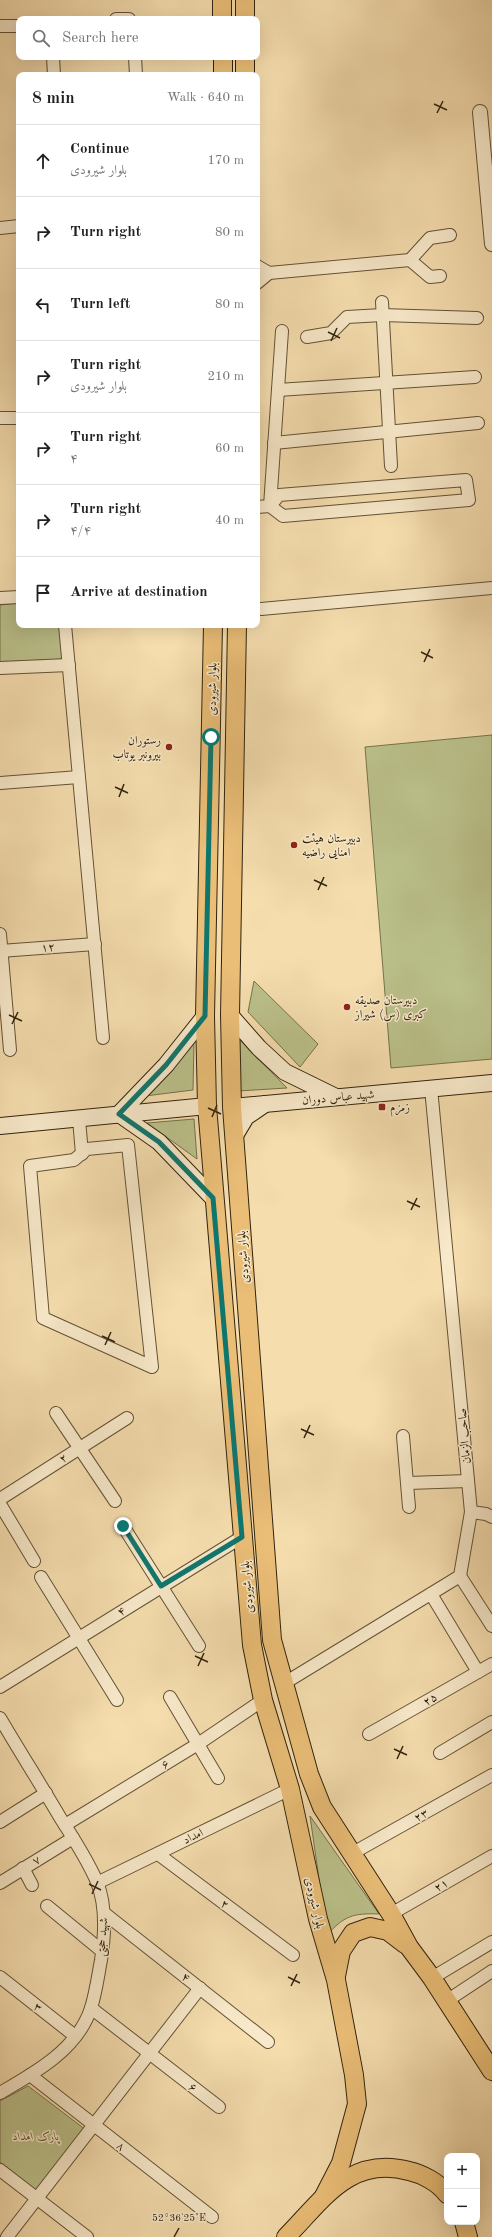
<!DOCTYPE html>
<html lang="en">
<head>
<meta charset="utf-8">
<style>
  :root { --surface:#fff; --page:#f6f6f6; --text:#202124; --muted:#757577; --line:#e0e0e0 }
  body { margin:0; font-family:"Old Standard TT",Amiri,serif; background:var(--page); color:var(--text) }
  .controls { position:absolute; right:12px; bottom:12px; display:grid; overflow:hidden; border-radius:8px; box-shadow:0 4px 16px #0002 }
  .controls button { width:36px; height:36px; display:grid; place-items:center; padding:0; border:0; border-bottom:1px solid var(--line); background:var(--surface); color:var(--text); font:20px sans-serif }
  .stop { position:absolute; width:12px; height:12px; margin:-9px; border:3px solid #0f766e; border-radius:50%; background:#fff }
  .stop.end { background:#0f766e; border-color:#fff; box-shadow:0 1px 4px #0008 }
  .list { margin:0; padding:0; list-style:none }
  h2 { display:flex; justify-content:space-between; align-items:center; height:52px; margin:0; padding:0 16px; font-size:17px }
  h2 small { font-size:13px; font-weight:400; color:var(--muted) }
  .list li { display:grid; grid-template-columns:26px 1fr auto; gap:12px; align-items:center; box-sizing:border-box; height:72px; padding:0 16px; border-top:1px solid var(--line) }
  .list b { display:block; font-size:15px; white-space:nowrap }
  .list p { margin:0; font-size:13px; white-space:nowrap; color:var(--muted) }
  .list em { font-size:13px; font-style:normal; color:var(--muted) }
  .icon { flex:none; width:22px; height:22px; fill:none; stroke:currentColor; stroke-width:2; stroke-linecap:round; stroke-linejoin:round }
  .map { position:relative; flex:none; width:492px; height:2237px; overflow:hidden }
  .search { position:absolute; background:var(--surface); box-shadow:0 4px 16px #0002; left:16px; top:16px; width:244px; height:44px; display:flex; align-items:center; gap:10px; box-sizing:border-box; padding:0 14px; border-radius:8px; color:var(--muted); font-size:15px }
  .panel { position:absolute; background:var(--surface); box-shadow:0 4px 16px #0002; left:16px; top:72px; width:244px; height:556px; border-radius:8px }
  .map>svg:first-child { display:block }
</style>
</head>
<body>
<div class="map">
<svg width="492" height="2237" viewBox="0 0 492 2237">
  <rect width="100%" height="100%" fill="#f5ddae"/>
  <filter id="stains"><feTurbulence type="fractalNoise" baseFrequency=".005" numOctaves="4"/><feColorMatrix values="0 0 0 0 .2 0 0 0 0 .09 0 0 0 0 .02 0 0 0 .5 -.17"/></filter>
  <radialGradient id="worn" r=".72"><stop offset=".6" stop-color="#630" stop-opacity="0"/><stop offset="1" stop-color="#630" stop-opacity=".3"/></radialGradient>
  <g fill="#bbc18b" stroke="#76724c">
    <polygon points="19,603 19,625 63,625 65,659 0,662 0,605"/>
    <polygon points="492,735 492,1059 391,1068 365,747"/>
    <polygon points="254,981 318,1044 300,1067 248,1012"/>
    <polygon points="239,1039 287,1088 238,1091"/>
    <polygon points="194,1041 193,1090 145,1096"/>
    <polygon points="194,1119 197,1159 147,1123"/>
    <path d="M310,1816L379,1914C353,1913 344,1916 327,1935Z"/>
    <polygon points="28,2086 86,2130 38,2192 0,2162 0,2101"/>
  </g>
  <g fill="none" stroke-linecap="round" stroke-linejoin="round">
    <g stroke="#625236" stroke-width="14">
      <g id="minor">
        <polyline points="116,19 129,19"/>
        <polyline points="0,26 19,26"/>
        <polyline points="53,57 54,75"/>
        <polyline points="135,57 136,75"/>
        <polyline points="0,228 19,226"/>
        <polyline points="257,266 269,273 257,283"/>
        <polyline points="269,273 410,260"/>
        <polyline points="440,276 430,277 410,260 430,238 450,235"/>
        <polyline points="382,302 391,466"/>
        <polyline points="307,337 331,333 347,317 382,315 477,318"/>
        <polyline points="278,390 475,377"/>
        <polyline points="0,418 19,418"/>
        <polyline points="274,443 478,423"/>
        <polygon points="466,480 469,500 283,516 270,506 279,495"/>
        <polyline points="257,507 270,506 282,331"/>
        <polyline points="0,598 19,597"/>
        <polyline points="261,609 492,588"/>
        <polyline points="65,625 103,1038"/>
        <polyline points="0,668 69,665"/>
        <polyline points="0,783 79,777"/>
        <polyline points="0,934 10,1050"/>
        <polyline points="0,951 95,944"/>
        <polyline points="79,1119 82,1154"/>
        <polygon points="128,1145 152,1367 43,1318 30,1166 74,1160 87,1149"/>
        <polyline points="56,1413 115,1501"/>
        <polyline points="403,1436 409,1507"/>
        <polyline points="408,1483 468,1481"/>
        <polyline points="0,1499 127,1418"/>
        <polyline points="0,1504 34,1561"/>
        <polyline points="471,1512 486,1514 492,1517"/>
        <polyline points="123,1526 199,1646"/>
        <polyline points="460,1576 492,1626"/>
        <polyline points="41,1577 117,1700"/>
        <polyline points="431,1594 478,1672"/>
        <polyline points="283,1684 460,1576 471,1512 431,1088"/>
        <polyline points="0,1687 242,1537"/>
        <polyline points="170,1697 218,1778"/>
        <path d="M0,1718C20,1752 41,1785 61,1819C74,1839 88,1861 97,1882C107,1907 105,1935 101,1960C98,1976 96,1992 91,2008C78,2049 35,2073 0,2093"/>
        <polyline points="369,1734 492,1664"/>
        <polyline points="440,1753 492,1722"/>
        <polyline points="0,1822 46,1793"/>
        <polyline points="65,1825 198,1744 263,1700"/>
        <polyline points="158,1854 293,1955"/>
        <polyline points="351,1854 492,1775"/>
        <polyline points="23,1868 32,1885"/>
        <polyline points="0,1883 73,1838"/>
        <polyline points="97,1883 290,1789"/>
        <polyline points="47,1906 102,1951"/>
        <polyline points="104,1913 268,2042"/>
        <polyline points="391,1914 492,1856"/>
        <polyline points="0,1977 75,2036"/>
        <polyline points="432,1978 492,1942"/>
        <polyline points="445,2002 492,1971"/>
        <polyline points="91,2008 219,2107"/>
        <polyline points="30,2075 212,2217"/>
        <polyline points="0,2170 87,2237"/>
        <polyline points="7,2237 200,1988"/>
      </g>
    </g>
    <g stroke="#625236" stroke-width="16">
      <polyline id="tertiary" points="480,112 492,244"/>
    </g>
    <g stroke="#31230e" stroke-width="18">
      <g id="secondary">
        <polyline points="230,1015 259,1048 285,1072 336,1097"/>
        <polyline points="232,1107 492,1083"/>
        <polyline points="119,1114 166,1065 205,1016"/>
        <polyline points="119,1114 159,1142 213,1198"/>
        <polyline points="0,1126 207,1106"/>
        <polyline points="234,1137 246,1117 265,1104"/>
      </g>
    </g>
    <g stroke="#31230e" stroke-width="20">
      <g id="primary">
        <polyline points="222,0 222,19"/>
        <polyline points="245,19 245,0"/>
        <polyline points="223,57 223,75"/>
        <polyline points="245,75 245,57"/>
        <polyline points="213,625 205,1016 207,1106 252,1645 263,1700 290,1789 318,1919 336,1980 354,2075 357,2104 341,2163 324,2196"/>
        <polyline points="237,625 230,1015 232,1107 272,1640 309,1774 322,1807 391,1914 409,1947 432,1978 492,2071"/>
        <polyline points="336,1976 341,1951 353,1933 370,1927 388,1931 405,1944"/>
        <polyline points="464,2222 468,2237"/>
        <path d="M286,2237C322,2201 349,2155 409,2171C422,2174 438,2182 447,2194"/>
      </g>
    </g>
    <use href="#minor" stroke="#f8e9ca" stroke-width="12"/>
    <use href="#tertiary" stroke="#f8e9ca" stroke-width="14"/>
    <use href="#secondary" stroke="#f8e9ca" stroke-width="16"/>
    <use href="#primary" stroke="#eabe77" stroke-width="18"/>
  </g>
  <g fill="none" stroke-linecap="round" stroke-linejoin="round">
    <polyline stroke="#0f766e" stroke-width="5" points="123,1526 161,1586 242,1537 213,1198 159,1142 119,1114 166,1065 205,1016 211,737"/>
  </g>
  <path fill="none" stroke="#31230e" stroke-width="1.5" d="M434,104L447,110M437,113L443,101M328,332L340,338M331,341L337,328M421,652L433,658M424,662L430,649M115,787L128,793M119,797L124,784M314,880L327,886M318,890L324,877M9,1015L22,1021M12,1024L18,1012M208,1108L221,1114M212,1117L217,1105M407,1201L420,1207M411,1210L417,1198M102,1336L115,1342M105,1345L111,1332M301,1429L314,1435M304,1438L310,1425M195,1656L208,1662M198,1666L204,1653M394,1749L407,1755M397,1759L403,1746M89,1884L101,1890M92,1894L98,1881M288,1977L300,1983M291,1986L297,1974M174,2237L179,2228"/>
  <g fill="#8f2418" stroke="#f8e9ca" stroke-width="1.5">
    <circle cx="169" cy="747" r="4"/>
    <circle cx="294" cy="845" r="4"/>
    <circle cx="347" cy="1007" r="4"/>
    <rect x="378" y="1103" width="8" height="8" rx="2"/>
  </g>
  <g text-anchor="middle" stroke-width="3" stroke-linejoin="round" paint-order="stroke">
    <g font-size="12" fill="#31230e" stroke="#f8e9ca">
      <text transform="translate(212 689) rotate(-89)" y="4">بلوار شیرودی</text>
      <text transform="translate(48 947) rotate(-4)" y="4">۱۲</text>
      <text transform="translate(338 1097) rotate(-5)" y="4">شهید عباس دوران</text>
      <text transform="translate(243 1257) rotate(-94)" y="4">بلوار شیرودی</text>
      <text transform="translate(464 1436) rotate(-95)" y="4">صاحب الزمان</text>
      <text transform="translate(63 1458) rotate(-32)" y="4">۲</text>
      <text transform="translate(247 1587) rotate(-95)" y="4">بلوار شیرودی</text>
      <text transform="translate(121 1611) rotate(-32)" y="4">۴</text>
      <text transform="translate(430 1699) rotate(-30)" y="4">۲۵</text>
      <text transform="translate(165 1764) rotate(-31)" y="4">۶</text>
      <text transform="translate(421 1815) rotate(-29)" y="4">۲۳</text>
      <text transform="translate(193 1836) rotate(-26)" y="4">امداد</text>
      <text transform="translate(36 1860) rotate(-32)" y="4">۷</text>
      <text transform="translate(441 1885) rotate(-30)" y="4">۲۱</text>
      <text transform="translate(315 1903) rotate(77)" y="4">بلوار شیرودی</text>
      <text transform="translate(225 1904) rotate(37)" y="4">۲</text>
      <text transform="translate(102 1937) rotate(-86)" y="4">شهید حجتی</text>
      <text transform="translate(186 1977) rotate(38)" y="4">۴</text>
      <text transform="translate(38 2007) rotate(38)" y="4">۳</text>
      <text transform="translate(193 2087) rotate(38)" y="4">۶</text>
      <text transform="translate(121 2146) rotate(38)" y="4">۸</text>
    </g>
    <g font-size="12" fill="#31230e" stroke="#f8e9ca" text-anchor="start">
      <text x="161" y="744" text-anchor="end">رستوران<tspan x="161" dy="14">بیرونبر یوتاب</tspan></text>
      <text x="302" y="842">دبیرستان هیئت<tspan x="302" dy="14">امنایی راضیه</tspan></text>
      <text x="355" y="1004">دبیرستان صدیقه<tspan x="355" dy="14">کبری (س) شیراز</tspan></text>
      <text x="390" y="1111">زمزم</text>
    </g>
    <g font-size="12" font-style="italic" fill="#5a5234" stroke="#f8e9ca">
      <text x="36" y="2140">پارک امداد</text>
    </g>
  </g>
  <g font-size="10" text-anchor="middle" fill="#31230e" stroke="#f8e9ca" stroke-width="3" stroke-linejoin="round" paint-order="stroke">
    <text x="179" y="2221">52°36'25"E</text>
  </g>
  <rect width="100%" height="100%" filter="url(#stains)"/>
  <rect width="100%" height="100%" fill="url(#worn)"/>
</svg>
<div class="controls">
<button>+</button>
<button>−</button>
</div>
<div class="stop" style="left:211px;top:737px"></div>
<div class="stop end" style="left:123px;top:1526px"></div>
<div class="search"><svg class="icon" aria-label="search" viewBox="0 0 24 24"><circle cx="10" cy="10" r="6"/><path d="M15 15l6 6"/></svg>Search here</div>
<section class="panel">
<h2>8 min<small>Walk · 640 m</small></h2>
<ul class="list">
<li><svg class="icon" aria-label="ahead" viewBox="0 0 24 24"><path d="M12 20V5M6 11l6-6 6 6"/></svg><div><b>Continue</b><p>بلوار شیرودی</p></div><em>170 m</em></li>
<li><svg class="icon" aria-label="right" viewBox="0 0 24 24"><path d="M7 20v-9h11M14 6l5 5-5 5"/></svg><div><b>Turn right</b></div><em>80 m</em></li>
<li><svg class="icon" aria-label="left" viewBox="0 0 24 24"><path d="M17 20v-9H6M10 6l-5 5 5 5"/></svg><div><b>Turn left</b></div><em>80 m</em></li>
<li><svg class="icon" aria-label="right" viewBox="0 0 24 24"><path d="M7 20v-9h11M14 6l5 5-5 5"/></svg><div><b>Turn right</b><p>بلوار شیرودی</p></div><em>210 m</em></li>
<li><svg class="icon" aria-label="right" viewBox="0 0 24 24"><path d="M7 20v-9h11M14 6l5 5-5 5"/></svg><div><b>Turn right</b><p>۴</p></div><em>60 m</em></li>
<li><svg class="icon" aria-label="right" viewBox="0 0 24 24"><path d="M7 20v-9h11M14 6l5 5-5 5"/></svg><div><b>Turn right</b><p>۴/۴</p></div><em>40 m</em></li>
<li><svg class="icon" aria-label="arrive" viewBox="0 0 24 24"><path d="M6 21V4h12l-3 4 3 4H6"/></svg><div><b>Arrive at destination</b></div></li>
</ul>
</section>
</div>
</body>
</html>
